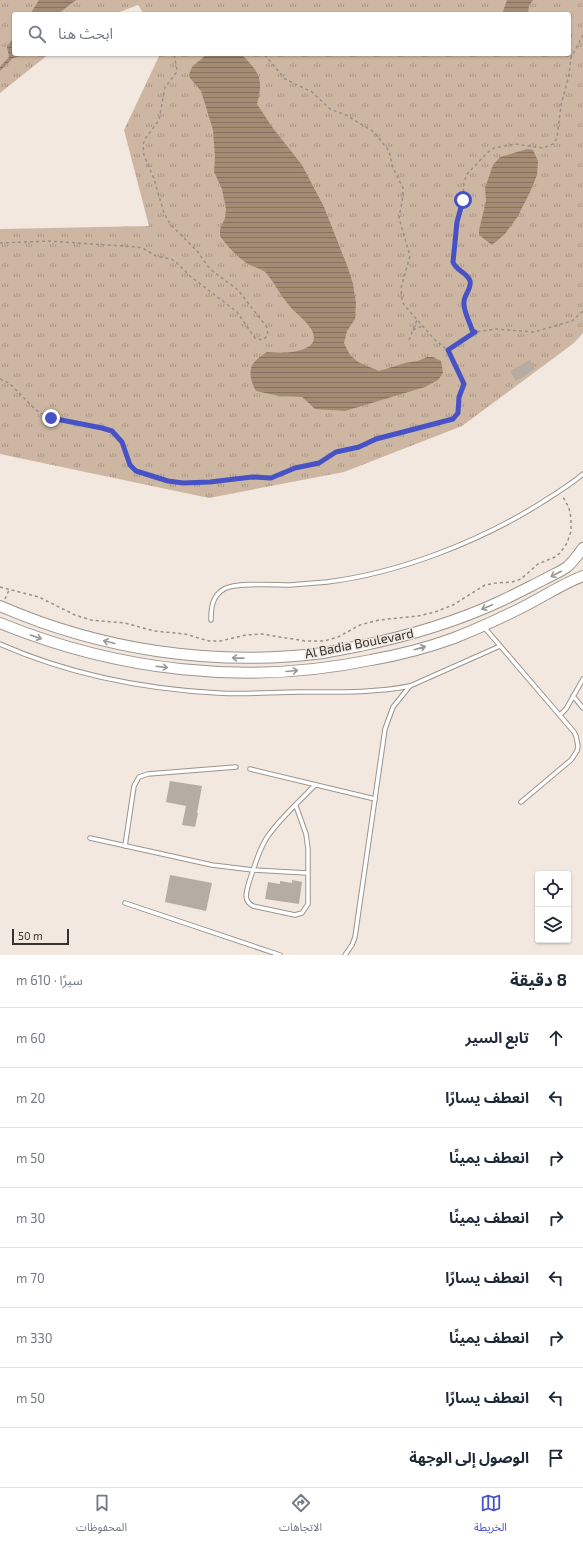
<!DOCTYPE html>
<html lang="ar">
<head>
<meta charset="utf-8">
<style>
  :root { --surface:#fff; --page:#f2f2f3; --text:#1f2937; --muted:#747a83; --line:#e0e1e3; --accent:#4852c7 }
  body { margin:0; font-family:"Exo 2","Noto Sans Arabic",sans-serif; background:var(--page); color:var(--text); direction:rtl }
  .controls { position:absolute; right:12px; bottom:12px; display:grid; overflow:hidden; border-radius:4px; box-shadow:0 1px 3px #0004 }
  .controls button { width:36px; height:36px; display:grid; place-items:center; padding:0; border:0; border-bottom:1px solid var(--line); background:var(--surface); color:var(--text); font:20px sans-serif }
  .scale { position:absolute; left:12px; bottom:10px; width:57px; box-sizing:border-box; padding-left:4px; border:2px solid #36322e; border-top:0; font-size:11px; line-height:14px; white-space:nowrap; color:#36322e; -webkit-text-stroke:3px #f2e8df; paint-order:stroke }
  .stop { position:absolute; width:12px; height:12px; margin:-9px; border:3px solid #4852c7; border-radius:50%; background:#fff }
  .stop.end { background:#4852c7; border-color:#fff; box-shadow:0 1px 4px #0008 }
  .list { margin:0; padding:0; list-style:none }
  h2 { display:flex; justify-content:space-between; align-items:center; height:52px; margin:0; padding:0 16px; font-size:17px }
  h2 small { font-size:13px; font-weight:400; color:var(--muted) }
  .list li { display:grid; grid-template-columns:26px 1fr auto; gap:12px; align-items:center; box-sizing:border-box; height:60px; padding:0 16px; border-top:1px solid var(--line) }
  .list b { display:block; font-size:15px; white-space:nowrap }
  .list em { font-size:13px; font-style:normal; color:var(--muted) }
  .icon { flex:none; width:22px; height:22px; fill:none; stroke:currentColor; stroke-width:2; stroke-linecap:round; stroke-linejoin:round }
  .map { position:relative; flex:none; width:583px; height:955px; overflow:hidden; direction:ltr }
  .search { position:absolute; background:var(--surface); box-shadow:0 1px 3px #0004; left:12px; right:12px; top:12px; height:44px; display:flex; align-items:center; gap:10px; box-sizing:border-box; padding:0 14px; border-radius:4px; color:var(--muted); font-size:15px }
  .sheet { height:532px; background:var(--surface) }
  nav { display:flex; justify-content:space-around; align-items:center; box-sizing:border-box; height:56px; border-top:1px solid var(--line); background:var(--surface); font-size:11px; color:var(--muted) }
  nav a { display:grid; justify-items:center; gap:2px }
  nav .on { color:var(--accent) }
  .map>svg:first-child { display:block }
</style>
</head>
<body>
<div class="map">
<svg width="583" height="955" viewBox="0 0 583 955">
  <defs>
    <pattern id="grass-tufts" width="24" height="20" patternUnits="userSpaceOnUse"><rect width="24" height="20" fill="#ceb7a2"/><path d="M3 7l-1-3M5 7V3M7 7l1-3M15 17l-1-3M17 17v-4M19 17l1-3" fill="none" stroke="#a89584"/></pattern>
    <pattern id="water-rules" width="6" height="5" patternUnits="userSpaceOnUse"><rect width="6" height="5" fill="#a38b74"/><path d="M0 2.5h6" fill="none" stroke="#867260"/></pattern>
  </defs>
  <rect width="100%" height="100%" fill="#f2e8df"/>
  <polygon fill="url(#grass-tufts)" points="0,0 583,0 583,333 574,343 462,426 344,472 209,498 0,454 0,229 149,226 124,130 160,54 569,54 569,14 144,14 138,5 114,14 14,14 14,54 49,54 0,93"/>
  <g fill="url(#water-rules)">
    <polygon points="39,0 76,0 58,14 30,14"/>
    <polygon points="507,0 533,0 529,6 528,14 502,14"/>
    <polygon points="14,37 14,54 20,54 17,57 13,58 0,71 0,67 9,57 7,47"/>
    <path d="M207,54H241C259,72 264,78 257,104L272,127L302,165L324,207L348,268L353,284L356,303L355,319L347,331L344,343L350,355L358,362L379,371L405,363L418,361L427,357H433L441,361L443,373L438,380L425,387L345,411L315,409L302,397L279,396L256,391C246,372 249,363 267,352C282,354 329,353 309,326C303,318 294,312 288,304C281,296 272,279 265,272C260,268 253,267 248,264C237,257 228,247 220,236V229L225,218L226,209L222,189L214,172L215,157L213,130L201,91L190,78L189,75L192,67Z"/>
    <polygon points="527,149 533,150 538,161 537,175 530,192 518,216 505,234 492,245 479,235 479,230 486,201 485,188 493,165 500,157"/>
  </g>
  <g fill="#b5aca3">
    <polygon points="530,360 535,369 516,381 510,371"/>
    <polygon points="170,781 202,786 197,813 198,813 195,827 182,825 186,806 166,802"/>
    <polygon points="170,875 212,883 206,911 165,902"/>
    <polygon points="292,880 302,882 299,904 265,899 268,882 280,884 280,881 292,883"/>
  </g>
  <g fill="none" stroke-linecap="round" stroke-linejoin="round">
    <g stroke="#9d948c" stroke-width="5.5">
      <g id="lane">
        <path d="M211,620C211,608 212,596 224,589C237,582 275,585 290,585C302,584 315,583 327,582C399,573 479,542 541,503C555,494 570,485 583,474"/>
        <polyline points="484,627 574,732 576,736 578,746 577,751 571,760 521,802"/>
        <path d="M0,644C68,674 144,689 218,693C246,695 273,692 301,692C337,692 374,693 410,686L500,646"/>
        <polyline points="573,696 583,708"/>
        <polyline points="560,715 566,709 583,679"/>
        <polyline points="250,769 375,799"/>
        <path d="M296,806L306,834L308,849V904L302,913L295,915L253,906C242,900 247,891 249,882C254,868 258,852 266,839C277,821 300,801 315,785"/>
        <polyline points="90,838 212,865 253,870 307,873"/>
        <polyline points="125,846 134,786 139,777 148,774 236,767"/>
        <polyline points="125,903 280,955"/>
        <polyline points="345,955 352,945 355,937 385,729 393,707 410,686"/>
      </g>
    </g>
    <g stroke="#9d948c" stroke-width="12">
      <g id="secondary">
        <path d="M0,606C101,650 214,667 323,653C336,651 348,648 360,646C408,636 456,622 501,601C516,594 531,586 545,579C552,575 560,572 567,567C573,562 578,555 583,548"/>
        <path d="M0,623C117,671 246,686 371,660C399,655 427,648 454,638C477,629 501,618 523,607C543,597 562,584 583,576"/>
      </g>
    </g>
    <g stroke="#979089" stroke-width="1.5" stroke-dasharray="3 3" stroke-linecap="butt">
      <path d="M583,35L571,58L569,75L561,105L557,138L553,144L543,148L515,144L494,148L487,153L467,174L464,182L463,200L457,222L453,262C456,271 466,272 469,280C472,287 465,294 464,301C463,308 471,329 476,332L495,329L534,332L572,321L583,311"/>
      <path d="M0,243L48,241L138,247L144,249L156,256L171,259L176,262L190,276L237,312L255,338L262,340C268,337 269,332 266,326L238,290L210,269L197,251L170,224L164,213L154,179L144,155L143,145L145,139L159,120L165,87L176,73L177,70L174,54"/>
      <polyline points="413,330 422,326"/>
      <polyline points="409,340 417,320"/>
      <polyline points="448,350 475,332"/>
      <path d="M0,379L9,383L36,410L46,416L56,420L103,428L112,431L122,442L129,462L134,469L140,473L175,482H210L252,477H271L295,468L319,463L336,452L359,447L376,439L450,420C461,416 457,406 459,397C461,392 463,389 464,384L450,352L435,340L404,305L402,300L401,288L410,256L399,218L403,196V188L393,168L389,151L374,132L346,115L330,109L312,92L285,79L264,54"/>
      <polyline points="0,587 39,597 75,615 91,620 125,623 154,631 185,634 209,641 220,641 246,635 262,634 305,641 324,641 338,637 360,625 379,620 418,616 435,612 453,605 485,585 496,583 512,582 521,579 538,564 555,557 560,553 567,543 571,531 571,518 569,508 562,495"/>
      <polyline points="5,599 9,590"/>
    </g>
    <use href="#lane" stroke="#fff" stroke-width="3.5"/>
    <use href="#secondary" stroke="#fff" stroke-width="10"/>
  </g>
  <defs><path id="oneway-shaft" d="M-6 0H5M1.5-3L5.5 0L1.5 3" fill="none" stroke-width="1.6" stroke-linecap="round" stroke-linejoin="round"/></defs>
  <g stroke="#9a9896">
    <use href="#oneway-shaft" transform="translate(556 574) rotate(153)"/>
    <use href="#oneway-shaft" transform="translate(487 607) rotate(157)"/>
    <use href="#oneway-shaft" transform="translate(36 637) rotate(19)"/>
    <use href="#oneway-shaft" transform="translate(109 642) rotate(-166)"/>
    <use href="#oneway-shaft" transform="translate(420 648) rotate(-16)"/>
    <use href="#oneway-shaft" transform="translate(238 658) rotate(-179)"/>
    <use href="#oneway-shaft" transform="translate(162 667) rotate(7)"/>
    <use href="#oneway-shaft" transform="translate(292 671) rotate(-5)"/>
  </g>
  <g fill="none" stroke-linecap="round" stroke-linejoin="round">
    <path stroke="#4852c7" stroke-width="5" d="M51,418L102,428L112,431L122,442L130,465L136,471L168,481L183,483L210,482L252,477L271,478L295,468L319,463L336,452L359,447L376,439L453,419L458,413L459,397L464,384L448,350L475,332L472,330C470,322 463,311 464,302C464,295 472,288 470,281C467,272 456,271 453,262L457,222L463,200"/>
  </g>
  <g text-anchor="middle" stroke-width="3" stroke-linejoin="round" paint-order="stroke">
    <g font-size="13" fill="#36322e" stroke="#f2e8df">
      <text transform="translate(359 643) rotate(-11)" y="5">Al Badia Boulevard</text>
    </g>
  </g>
</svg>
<div class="controls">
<button><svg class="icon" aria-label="locate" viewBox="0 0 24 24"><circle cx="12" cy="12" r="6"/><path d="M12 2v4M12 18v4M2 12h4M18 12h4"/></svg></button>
<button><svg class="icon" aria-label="layers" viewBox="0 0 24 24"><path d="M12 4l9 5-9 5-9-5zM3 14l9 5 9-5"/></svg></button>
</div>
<div class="scale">50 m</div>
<div class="stop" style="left:463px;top:200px"></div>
<div class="stop end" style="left:51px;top:418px"></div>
<div class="search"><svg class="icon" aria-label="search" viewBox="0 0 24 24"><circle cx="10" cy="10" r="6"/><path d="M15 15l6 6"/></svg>ابحث هنا</div>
</div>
<section class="sheet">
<h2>8 دقيقة<small>سيرًا · 610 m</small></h2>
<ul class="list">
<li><svg class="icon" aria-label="ahead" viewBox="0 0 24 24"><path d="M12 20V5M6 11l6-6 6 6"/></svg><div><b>تابع السير</b></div><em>60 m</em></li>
<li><svg class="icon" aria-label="left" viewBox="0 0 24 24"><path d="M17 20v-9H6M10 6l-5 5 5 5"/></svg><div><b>انعطف يسارًا</b></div><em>20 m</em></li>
<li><svg class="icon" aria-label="right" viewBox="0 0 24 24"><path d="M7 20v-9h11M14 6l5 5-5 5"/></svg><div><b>انعطف يمينًا</b></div><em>50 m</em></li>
<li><svg class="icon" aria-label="right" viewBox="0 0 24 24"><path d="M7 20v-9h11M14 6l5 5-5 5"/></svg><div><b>انعطف يمينًا</b></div><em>30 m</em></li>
<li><svg class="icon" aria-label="left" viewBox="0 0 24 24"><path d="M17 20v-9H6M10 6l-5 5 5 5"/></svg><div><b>انعطف يسارًا</b></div><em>70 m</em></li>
<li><svg class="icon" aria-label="right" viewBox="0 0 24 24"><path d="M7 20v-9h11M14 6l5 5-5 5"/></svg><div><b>انعطف يمينًا</b></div><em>330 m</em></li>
<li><svg class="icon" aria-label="left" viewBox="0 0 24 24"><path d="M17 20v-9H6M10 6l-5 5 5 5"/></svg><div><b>انعطف يسارًا</b></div><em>50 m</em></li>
<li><svg class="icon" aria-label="arrive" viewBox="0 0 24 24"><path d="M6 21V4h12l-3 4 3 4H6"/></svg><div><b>الوصول إلى الوجهة</b></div></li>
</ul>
</section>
<nav>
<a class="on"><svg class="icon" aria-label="map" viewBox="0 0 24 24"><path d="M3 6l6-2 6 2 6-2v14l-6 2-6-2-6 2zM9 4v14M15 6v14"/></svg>الخريطة</a>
<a><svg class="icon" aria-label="directions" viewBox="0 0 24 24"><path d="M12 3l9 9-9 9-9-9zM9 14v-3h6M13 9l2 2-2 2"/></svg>الاتجاهات</a>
<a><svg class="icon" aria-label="saved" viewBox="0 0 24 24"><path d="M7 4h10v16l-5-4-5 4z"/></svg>المحفوظات</a>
</nav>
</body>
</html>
